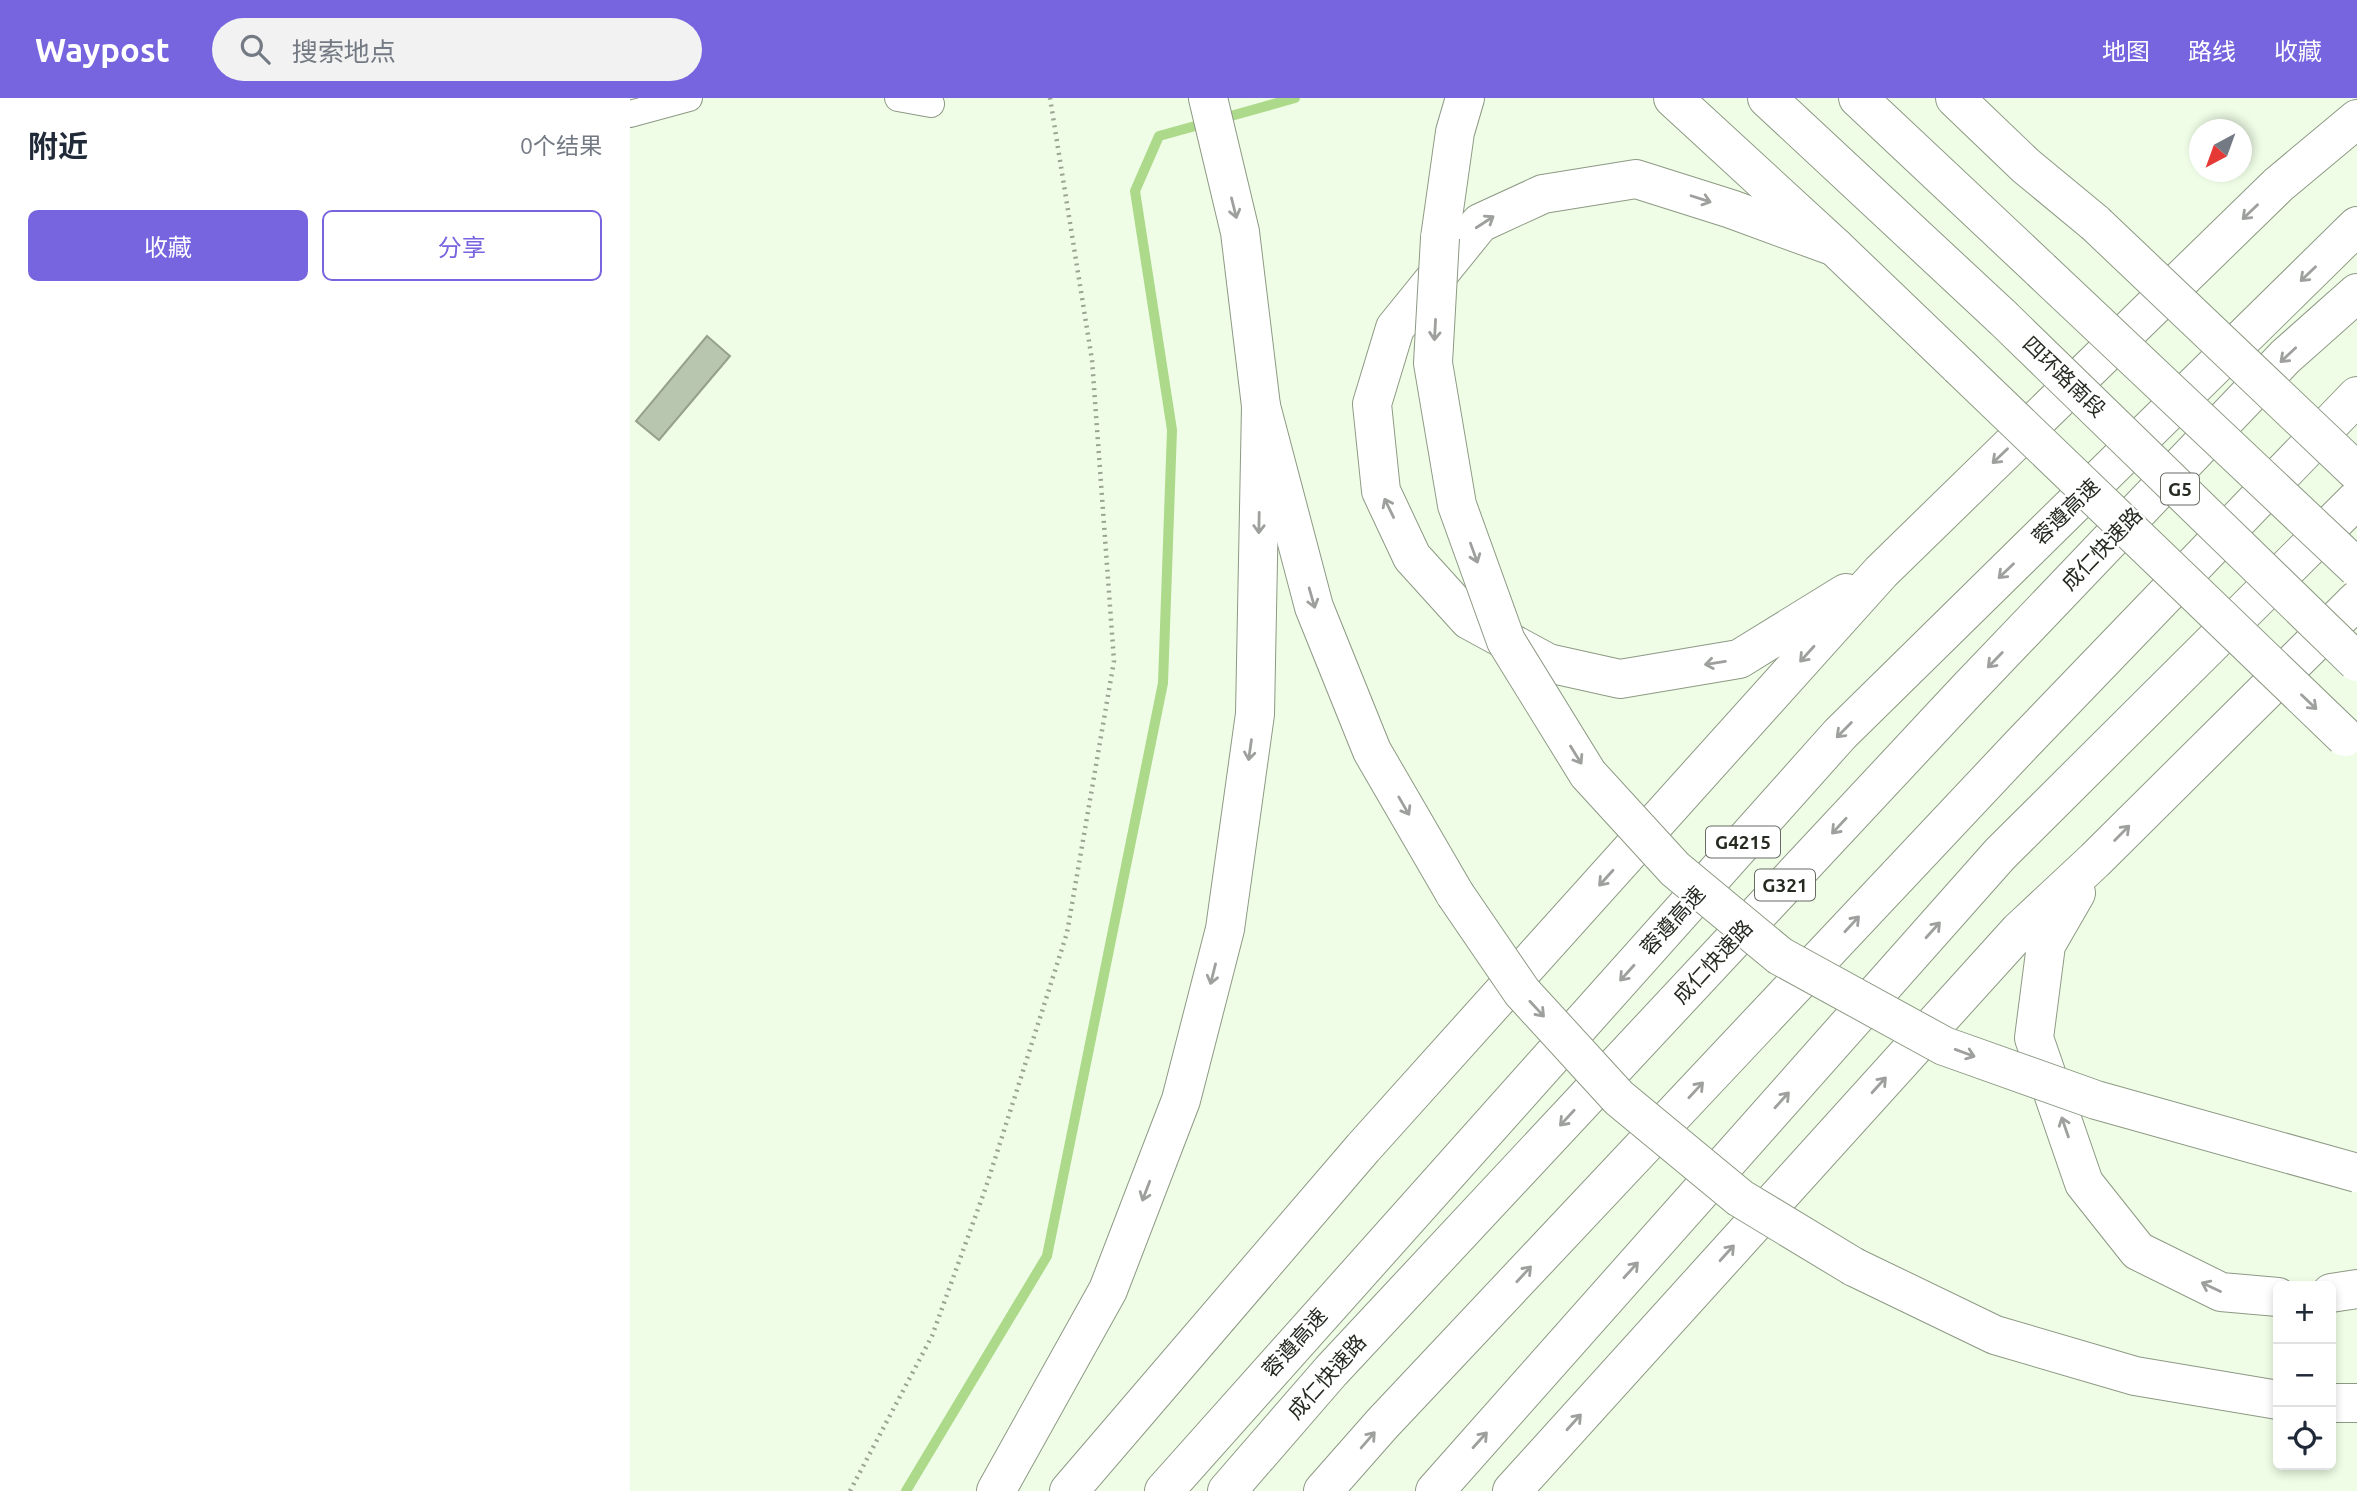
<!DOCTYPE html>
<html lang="zh">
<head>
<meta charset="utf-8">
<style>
  :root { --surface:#fff; --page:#f2f2f3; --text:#1f2937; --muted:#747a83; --line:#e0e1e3; --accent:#7764df }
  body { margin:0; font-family:Ubuntu,"Noto Sans SC",sans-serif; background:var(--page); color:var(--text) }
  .controls { position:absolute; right:21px; bottom:21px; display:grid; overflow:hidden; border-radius:10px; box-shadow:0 4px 10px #0003 }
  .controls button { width:63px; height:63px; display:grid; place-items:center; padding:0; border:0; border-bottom:2px solid var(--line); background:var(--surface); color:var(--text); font:35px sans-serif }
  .compass { position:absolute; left:1559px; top:21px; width:63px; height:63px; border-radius:50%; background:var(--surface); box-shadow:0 4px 10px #0003; rotate:221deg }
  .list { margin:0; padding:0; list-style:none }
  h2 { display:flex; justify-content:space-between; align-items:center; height:91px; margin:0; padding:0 28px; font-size:30px }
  h2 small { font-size:23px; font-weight:400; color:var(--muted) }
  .actions { display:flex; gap:14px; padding:21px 28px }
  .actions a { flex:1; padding:16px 0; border:2px solid var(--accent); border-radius:10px; text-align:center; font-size:24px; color:var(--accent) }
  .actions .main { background:var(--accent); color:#fff }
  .icon { flex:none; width:38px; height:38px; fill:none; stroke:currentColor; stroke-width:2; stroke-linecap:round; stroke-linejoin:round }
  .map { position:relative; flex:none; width:1727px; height:1393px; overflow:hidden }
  header { display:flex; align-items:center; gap:42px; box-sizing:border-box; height:98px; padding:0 35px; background:var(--accent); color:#fff }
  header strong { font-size:33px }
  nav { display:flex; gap:38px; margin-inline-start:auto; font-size:24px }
  .search { width:490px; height:63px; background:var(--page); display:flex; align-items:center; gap:18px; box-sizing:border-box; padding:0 24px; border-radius:38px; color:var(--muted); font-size:26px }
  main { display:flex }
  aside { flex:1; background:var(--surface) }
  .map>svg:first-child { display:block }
</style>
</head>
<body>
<header>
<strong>Waypost</strong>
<div class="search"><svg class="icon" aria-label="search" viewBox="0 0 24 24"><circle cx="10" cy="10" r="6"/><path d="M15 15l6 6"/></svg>搜索地点</div>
<nav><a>地图</a><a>路线</a><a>收藏</a></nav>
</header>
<main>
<aside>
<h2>附近<small>0个结果</small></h2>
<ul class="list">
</ul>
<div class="actions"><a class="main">收藏</a><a>分享</a></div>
</aside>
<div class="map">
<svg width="1727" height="1393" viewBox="0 0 1727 1393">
  <rect width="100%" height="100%" fill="#effde6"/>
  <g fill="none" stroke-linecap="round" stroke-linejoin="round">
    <g stroke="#add98a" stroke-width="10">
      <polyline points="590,21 665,0"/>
      <polyline points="276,1393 417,1158 533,585 542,332 505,93 529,38 576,25"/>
    </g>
  </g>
  <polygon fill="#b8c5af" stroke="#95a18c" stroke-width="2" points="77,238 100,258 29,342 6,323"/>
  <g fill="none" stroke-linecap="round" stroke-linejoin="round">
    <g stroke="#8d9984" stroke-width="28">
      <g id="minor">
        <polyline points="268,0 301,6"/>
        <polyline points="0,16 59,0"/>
      </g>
    </g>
    <g stroke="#8d9984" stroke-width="40">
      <g id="trunk">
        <polyline points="597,1393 701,1273 1337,592 1655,259 1727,195"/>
        <polyline points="693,1393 752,1326 1393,645 1727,298"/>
      </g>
    </g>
    <g stroke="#8d9984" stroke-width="40">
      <g id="motorway">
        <polyline points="578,0 610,134 631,308 684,509 742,653 825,796"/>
        <polyline points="1043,0 1205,149 1329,268"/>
        <polyline points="1137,0 1372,219"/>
        <polyline points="1228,0 1411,172"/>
        <polyline points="1325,0 1396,68 1465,125"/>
        <polyline points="810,140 825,34 835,0"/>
        <polyline points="1205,149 1101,111 1006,81 913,96 850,125 765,230 742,306 751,393 782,459 839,522 918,565 990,581 1109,561 1216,495"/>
        <polyline points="1446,795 1416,847 1404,940 1454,1085 1508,1153 1591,1194 1648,1199"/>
        <polyline points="1224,1169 1365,1237 1505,1278 1648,1302"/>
        <polyline points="1701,1195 1727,1191"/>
        <polyline points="1701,1305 1727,1305"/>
        <polyline points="366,1393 478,1192 551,1002 595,831 625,616 631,308"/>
        <polyline points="439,1393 733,1050 1251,474 1648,87 1727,21"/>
        <polyline points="534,1393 1210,636 1727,128"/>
        <polyline points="805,1393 1370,756 1727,401"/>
        <polyline points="882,1393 1389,833 1465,762 1727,502"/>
      </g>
    </g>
    <polyline stroke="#99a492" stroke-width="4.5" stroke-dasharray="2 5" stroke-linecap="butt" points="220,1393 302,1238 356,1089 437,835 484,563 462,262 420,0"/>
    <use href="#minor" stroke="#fff" stroke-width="26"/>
    <use href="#trunk" stroke="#fff" stroke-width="38"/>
    <use href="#motorway" stroke="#fff" stroke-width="38"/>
    <g stroke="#8d9984" stroke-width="40" stroke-linecap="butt">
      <g id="motorway-bridge">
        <polyline points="1465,125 1727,374"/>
        <polyline points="810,140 803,265 827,407 876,543 958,676 1045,771 1150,858 1314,948 1466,1002 1727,1075"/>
        <polyline points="1411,172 1727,470"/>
        <polyline points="1372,219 1727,564"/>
        <polyline points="1329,268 1715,639"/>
        <polyline points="825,796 892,894 989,1000 1110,1100 1224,1169"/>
      </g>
    </g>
    <use href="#motorway-bridge" stroke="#fff" stroke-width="38"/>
  </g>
  <defs><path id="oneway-shaft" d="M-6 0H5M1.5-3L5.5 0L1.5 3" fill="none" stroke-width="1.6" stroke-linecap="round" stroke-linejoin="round" transform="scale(1.75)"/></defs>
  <g stroke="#9da09c">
    <use href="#oneway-shaft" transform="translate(1071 101) rotate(18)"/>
    <use href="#oneway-shaft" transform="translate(604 110) rotate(76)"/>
    <use href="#oneway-shaft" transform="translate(1620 114) rotate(136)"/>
    <use href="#oneway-shaft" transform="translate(855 124) rotate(-33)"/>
    <use href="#oneway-shaft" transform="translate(1678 176) rotate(136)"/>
    <use href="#oneway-shaft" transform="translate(805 232) rotate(93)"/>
    <use href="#oneway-shaft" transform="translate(1658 257) rotate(137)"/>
    <use href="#oneway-shaft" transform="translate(1370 358) rotate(136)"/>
    <use href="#oneway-shaft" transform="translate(759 410) rotate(-116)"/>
    <use href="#oneway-shaft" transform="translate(629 425) rotate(91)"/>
    <use href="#oneway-shaft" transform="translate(844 455) rotate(70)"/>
    <use href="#oneway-shaft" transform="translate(1376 473) rotate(136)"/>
    <use href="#oneway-shaft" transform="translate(682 500) rotate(74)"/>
    <use href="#oneway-shaft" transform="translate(1177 556) rotate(132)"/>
    <use href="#oneway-shaft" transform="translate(1365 562) rotate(134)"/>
    <use href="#oneway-shaft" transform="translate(1085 565) rotate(171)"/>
    <use href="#oneway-shaft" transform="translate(1679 604) rotate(44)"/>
    <use href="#oneway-shaft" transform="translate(1214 632) rotate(135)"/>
    <use href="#oneway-shaft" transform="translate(620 652) rotate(98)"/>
    <use href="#oneway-shaft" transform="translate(946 657) rotate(58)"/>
    <use href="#oneway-shaft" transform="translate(774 708) rotate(60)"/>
    <use href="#oneway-shaft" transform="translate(1209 728) rotate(133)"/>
    <use href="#oneway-shaft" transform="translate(1492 735) rotate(-45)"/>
    <use href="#oneway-shaft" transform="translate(976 780) rotate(132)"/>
    <use href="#oneway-shaft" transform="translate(1222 826) rotate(-47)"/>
    <use href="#oneway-shaft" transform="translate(1303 832) rotate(-48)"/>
    <use href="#oneway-shaft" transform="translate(997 875) rotate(132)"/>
    <use href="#oneway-shaft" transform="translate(583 876) rotate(104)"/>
    <use href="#oneway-shaft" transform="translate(907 911) rotate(47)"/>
    <use href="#oneway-shaft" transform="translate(1335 955) rotate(20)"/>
    <use href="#oneway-shaft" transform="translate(1249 987) rotate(-48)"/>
    <use href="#oneway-shaft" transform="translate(1066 992) rotate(-47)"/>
    <use href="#oneway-shaft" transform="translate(1152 1002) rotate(-48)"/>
    <use href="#oneway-shaft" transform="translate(937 1020) rotate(133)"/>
    <use href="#oneway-shaft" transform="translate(1435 1029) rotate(-109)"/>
    <use href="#oneway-shaft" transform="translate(516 1093) rotate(111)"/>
    <use href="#oneway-shaft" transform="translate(1097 1155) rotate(-48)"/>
    <use href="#oneway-shaft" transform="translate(1001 1172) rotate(-48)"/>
    <use href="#oneway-shaft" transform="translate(894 1176) rotate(-47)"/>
    <use href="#oneway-shaft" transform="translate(1581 1189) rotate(-155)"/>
    <use href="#oneway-shaft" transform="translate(944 1324) rotate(-48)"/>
    <use href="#oneway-shaft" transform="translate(738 1342) rotate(-49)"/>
    <use href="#oneway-shaft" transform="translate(850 1342) rotate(-48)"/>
  </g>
  <g text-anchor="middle" stroke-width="5" stroke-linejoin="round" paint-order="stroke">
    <g fill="#fff" stroke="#676b64" stroke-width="2">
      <rect x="1531" y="375.5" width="38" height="31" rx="5"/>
      <rect x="1076" y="728.5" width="74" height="31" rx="5"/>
      <rect x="1125" y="771.5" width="60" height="31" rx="5"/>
    </g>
    <g font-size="19" font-weight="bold" fill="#262b22">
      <text x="1550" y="398">G5</text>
      <text x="1113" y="751">G4215</text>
      <text x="1155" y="794">G321</text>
    </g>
    <g font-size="21" fill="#262b22" stroke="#fff">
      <text transform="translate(1434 279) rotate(44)" y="7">四环路南段</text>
      <text transform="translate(1436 414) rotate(-44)" y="7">蓉遵高速</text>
      <text transform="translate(1472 451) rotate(-46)" y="7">成仁快速路</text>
      <text transform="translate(1043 823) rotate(-48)" y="7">蓉遵高速</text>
      <text transform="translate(1083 864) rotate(-47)" y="7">成仁快速路</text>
      <text transform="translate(665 1245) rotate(-48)" y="7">蓉遵高速</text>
      <text transform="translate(697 1279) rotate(-48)" y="7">成仁快速路</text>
    </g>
  </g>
</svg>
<div class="controls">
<button>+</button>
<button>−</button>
<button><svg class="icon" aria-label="locate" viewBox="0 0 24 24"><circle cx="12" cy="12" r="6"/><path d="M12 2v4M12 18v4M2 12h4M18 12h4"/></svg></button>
</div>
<svg class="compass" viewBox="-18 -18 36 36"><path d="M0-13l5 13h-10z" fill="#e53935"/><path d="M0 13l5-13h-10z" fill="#747a83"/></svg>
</div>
</main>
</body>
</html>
